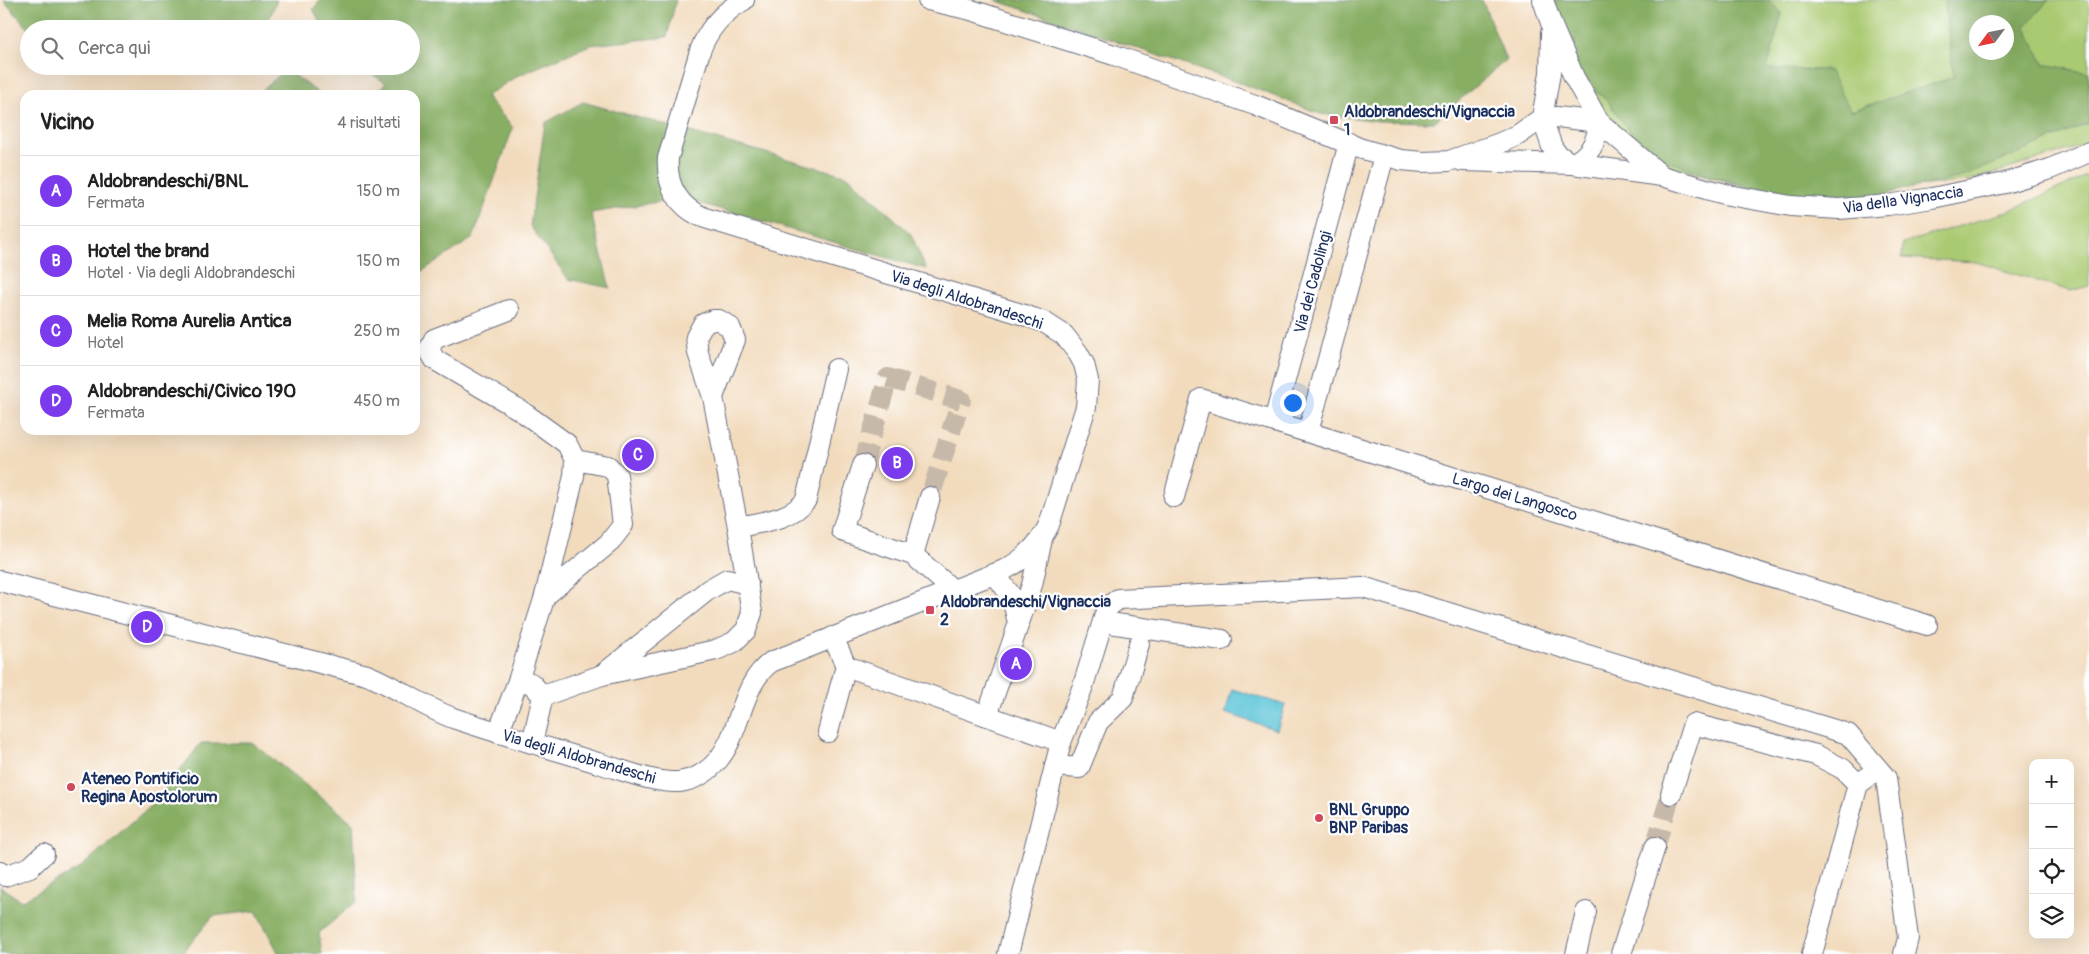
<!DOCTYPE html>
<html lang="it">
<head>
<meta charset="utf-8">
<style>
  :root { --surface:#fff; --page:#f2f2f2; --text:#222; --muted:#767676; --line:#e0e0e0; --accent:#7c3aed }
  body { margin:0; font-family:Pangolin,sans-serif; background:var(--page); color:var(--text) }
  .controls { position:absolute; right:15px; bottom:15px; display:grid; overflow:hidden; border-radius:10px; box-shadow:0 5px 20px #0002 }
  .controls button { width:45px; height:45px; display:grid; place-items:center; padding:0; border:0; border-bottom:1px solid var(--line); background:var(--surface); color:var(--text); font:25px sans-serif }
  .compass { position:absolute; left:1969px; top:15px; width:45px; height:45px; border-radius:50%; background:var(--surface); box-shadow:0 5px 20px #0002; rotate:237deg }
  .you { position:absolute; left:1292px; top:402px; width:18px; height:18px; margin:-12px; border:4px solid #fff; border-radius:50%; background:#1a73e8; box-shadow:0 0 0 8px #1a73e833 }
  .badge { display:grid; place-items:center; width:32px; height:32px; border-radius:50%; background:var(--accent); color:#fff; font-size:16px; font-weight:700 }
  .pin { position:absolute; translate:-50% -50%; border:2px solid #fff; box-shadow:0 1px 5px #0006 }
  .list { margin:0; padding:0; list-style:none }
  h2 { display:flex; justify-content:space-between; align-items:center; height:65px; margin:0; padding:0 20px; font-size:21px }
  h2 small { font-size:16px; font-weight:400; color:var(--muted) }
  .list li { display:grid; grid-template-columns:32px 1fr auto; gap:15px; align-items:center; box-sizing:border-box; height:70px; padding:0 20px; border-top:1px solid var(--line) }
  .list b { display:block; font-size:19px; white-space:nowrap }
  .list p { margin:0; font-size:16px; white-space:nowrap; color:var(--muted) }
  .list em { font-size:16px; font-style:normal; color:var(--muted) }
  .icon { flex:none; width:28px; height:28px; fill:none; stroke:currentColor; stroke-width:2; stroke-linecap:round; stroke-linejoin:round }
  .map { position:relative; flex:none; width:2089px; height:954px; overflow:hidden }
  .search { position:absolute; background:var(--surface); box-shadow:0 5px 20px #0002; left:20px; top:20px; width:400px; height:55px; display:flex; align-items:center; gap:12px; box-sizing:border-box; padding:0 18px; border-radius:28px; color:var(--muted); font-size:19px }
  .panel { position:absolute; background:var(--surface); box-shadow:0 5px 20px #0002; left:20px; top:90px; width:400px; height:345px; border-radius:15px }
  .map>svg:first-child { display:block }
</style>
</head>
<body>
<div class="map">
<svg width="2089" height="954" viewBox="0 0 2089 954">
  <rect width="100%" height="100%" fill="#fff"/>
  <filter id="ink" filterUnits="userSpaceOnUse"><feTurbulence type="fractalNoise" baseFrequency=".02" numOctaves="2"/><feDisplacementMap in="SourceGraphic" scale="10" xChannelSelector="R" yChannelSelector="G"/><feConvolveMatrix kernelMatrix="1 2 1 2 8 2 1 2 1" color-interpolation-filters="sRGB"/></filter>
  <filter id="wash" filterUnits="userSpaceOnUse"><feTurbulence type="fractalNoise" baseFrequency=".0096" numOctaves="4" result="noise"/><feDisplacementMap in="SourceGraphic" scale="20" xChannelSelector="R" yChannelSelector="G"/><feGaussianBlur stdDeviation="1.12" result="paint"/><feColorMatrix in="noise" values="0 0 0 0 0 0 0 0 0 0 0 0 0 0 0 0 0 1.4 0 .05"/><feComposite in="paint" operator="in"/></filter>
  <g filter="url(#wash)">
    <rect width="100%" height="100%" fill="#f2dbbd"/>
    <g fill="#aaca72" stroke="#627c68" fill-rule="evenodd">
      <path d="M1554,0H2089V142L2078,147L1970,181L1790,198L1657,163L1622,133L1575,67ZM1976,22H2006V52H1976Z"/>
      <polygon points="2089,175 2089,286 2070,291 1976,262 1902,258 1903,243 2003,213"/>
    </g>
    <g fill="#87ae64" stroke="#516e61" fill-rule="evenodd">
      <polygon points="3,0 277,0 265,29 29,29"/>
      <polygon points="321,0 676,0 667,37 590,45 517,76 486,96 513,128 473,238 415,276 415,95 375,95 386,83 359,66 411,66 411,29 324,29 313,9"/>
      <polygon points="995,0 1482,0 1506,60 1434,122 1378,121 1321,114 1248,86"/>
      <path d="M1554,0H1769L1782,13L1767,69L1829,70L1851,111L1954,77L1944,0H2049L2025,26L2044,64L2089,73V123L1965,176L1827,207L1717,178L1645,153L1607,100L1582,79L1557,12ZM1976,22H2006V52H1976Z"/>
      <polygon points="286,69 321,95 257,95"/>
      <polygon points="583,102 848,176 911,234 926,269 682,198 591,213 610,288 568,279 530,226 545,123"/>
      <polygon points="201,743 253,743 353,823 357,901 319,933 322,954 279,954 256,911 213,916 182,954 0,954 0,886 21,901 80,868 157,800"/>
    </g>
    <polygon fill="#5bc4d7" stroke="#3b7a9a" points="1232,689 1285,705 1277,730 1225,713"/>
  </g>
  <g filter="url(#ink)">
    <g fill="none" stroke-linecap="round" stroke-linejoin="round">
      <g stroke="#c7b9aa" stroke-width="20" stroke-dasharray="20 10" stroke-linecap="butt">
        <polyline points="863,465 888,378 961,400 930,497"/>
        <polyline points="1655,847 1671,794"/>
      </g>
      <g stroke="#666b7f" stroke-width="22">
        <g id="minor">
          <polyline points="928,0 971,10 1114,55 1255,105 1359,148 1401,160 1423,162 1449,161 1500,143 1518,135 1542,118 1557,117 1599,122"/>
          <polyline points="1543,0 1552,26 1574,77 1599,122 1662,176 1706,189 1729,195 1791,206 1839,209 1888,205 1932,198 2005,183 2050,169 2089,152"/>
          <polyline points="1551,33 1550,73 1542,118 1552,147 1557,154 1572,164"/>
          <polyline points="1462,161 1572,164 1662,176"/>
          <path d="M1572,164C1590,155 1597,142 1599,122"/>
          <polyline points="1274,421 1349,143"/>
          <polyline points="1308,432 1384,156"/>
          <polyline points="863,465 842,531 913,555 954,591"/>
          <polyline points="1174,497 1201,399 1927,625"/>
          <path d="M738,527C761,522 791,520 806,500L836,369"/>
          <polyline points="913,555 930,497"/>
          <polyline points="995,574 1012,597 1018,623"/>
          <path d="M0,581L367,675C397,687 423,707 453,718C501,734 549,748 598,763C623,770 652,783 679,782C694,780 708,772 718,760C742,731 740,685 771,662L1004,570C1024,560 1039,545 1049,525L1086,407L1088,380L1084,364L1078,353L1064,335L1044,322L1018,313L705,218C679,208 666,186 668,158L700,51C708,29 723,12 744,0"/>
          <polyline points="545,596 609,543 623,525 617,475 608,466 575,460"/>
          <polyline points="1103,622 1222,640"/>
          <polyline points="833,637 846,666 1061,742 1008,954"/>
          <polyline points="602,675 716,650 734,642 746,630 752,613 738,527 713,397 698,353 696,337 703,324 713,320 719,320 730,327 735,340 713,397"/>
          <polyline points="518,681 531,683 543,696 532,743"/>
          <polyline points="543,696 602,675 708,590 727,579 748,584"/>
          <polyline points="987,716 1032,585 1042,539"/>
          <polyline points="828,732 846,666"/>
          <polyline points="498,733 518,681 545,596 574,476 575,460 567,444 520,410 435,360 429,350 434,339 509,310"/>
          <polyline points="1061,742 1083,686 1107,608 1118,599 1363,587 1848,734 1886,778 1908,938 1904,954"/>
          <polyline points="1055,766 1079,768 1098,722 1123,698 1139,644"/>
          <polyline points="1671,794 1693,724 1816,755 1843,769 1858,784"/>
          <polyline points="0,872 5,876 30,867 44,854"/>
          <polyline points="1576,954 1586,912"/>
          <polyline points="1621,954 1655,847"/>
          <polyline points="1812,954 1858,784 1868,777"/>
        </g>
      </g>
      <use href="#minor" stroke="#fff" stroke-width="20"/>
    </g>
  </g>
  <g fill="#d1495b" stroke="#fff" stroke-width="2">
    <rect x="1329" y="115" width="10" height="10" rx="2.5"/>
    <rect x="925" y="605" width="10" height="10" rx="2.5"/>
    <circle cx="71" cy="787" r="5"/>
    <circle cx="1319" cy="818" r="5"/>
  </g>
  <g text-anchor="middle" stroke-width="4.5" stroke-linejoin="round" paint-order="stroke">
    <g font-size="16" font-weight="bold" fill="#1b2f5e" stroke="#fff" text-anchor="start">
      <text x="1344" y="117">Aldobrandeschi/Vignaccia<tspan x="1344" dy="18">1</tspan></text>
      <text x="940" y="607">Aldobrandeschi/Vignaccia<tspan x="940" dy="18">2</tspan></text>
      <text x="81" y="784">Ateneo Pontificio<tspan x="81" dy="18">Regina Apostolorum</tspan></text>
      <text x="1329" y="815">BNL Gruppo<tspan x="1329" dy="18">BNP Paribas</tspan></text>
    </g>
    <g font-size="16" fill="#1b2f5e" stroke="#fff">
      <text transform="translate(1903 199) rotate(-8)" y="6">Via della Vignaccia</text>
      <text transform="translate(1312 282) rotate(-75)" y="6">Via dei Cadolingi</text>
      <text transform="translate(967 299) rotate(18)" y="6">Via degli Aldobrandeschi</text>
      <text transform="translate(1515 496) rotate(17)" y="6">Largo dei Langosco</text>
      <text transform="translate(579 756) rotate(16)" y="6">Via degli Aldobrandeschi</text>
    </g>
  </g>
</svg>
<div class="controls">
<button>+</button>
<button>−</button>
<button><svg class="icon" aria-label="locate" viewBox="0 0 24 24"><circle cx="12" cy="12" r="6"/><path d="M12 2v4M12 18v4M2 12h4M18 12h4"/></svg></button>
<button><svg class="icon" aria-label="layers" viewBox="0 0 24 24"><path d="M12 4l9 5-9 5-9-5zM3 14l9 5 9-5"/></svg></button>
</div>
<svg class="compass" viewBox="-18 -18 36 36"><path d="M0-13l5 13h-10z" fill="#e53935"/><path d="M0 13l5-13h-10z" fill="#767676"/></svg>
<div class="you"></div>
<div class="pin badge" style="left:1016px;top:664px">A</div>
<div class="pin badge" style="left:897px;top:463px">B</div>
<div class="pin badge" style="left:638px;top:455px">C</div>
<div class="pin badge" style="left:147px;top:627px">D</div>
<div class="search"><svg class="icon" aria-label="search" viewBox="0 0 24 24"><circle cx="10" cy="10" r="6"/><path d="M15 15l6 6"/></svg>Cerca qui</div>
<section class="panel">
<h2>Vicino<small>4 risultati</small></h2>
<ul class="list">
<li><span class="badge">A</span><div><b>Aldobrandeschi/BNL</b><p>Fermata</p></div><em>150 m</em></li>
<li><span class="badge">B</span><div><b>Hotel the brand</b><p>Hotel · Via degli Aldobrandeschi</p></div><em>150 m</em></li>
<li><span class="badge">C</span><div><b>Melia Roma Aurelia Antica</b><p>Hotel</p></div><em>250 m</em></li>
<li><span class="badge">D</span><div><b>Aldobrandeschi/Civico 190</b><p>Fermata</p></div><em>450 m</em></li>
</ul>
</section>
</div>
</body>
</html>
